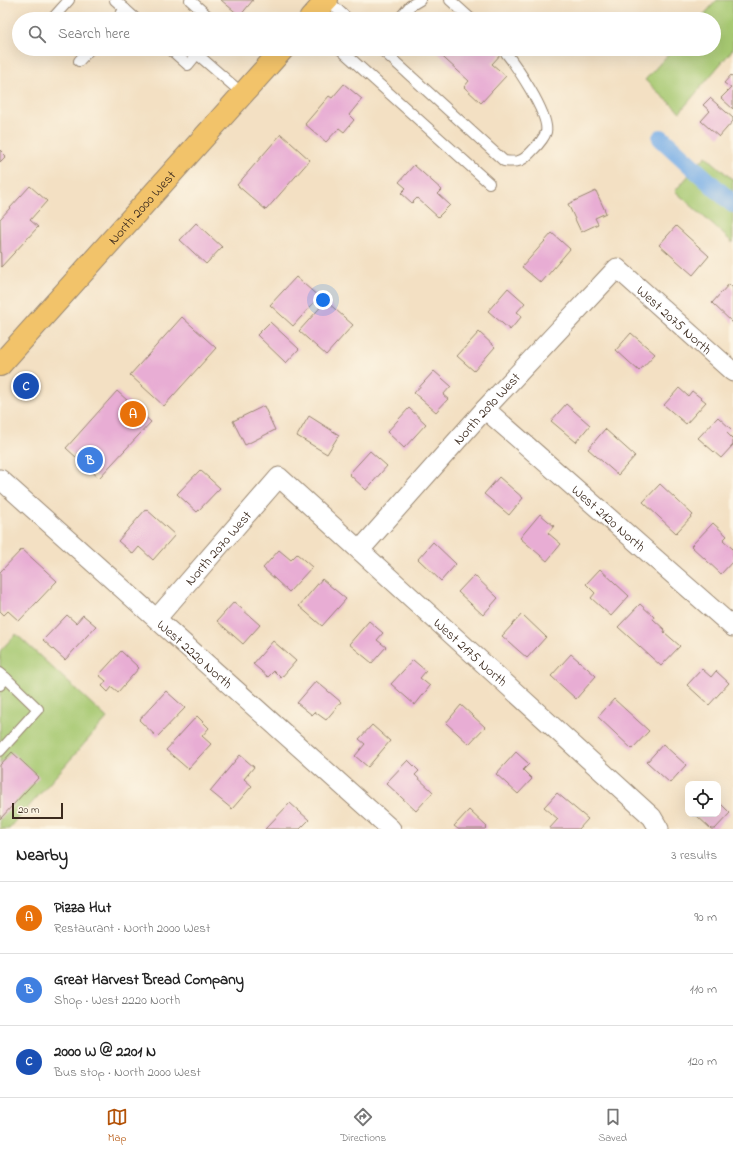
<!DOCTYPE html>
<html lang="en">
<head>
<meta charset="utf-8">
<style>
  :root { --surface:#fff; --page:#f6f6f6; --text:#222; --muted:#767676; --line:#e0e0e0; --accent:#b45309 }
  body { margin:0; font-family:"Indie Flower",sans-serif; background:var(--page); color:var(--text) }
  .controls { position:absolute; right:12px; bottom:12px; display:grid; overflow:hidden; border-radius:8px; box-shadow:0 4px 16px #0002 }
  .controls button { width:36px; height:36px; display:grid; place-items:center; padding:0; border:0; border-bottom:1px solid var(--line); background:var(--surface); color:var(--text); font:20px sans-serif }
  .scale { position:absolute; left:12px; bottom:10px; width:51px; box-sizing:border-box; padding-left:4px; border:2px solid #3b2a1e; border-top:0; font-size:11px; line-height:14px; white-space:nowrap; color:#3b2a1e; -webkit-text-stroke:3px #fcf5e5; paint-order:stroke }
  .you { position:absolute; left:323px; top:300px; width:14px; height:14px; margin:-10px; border:3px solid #fff; border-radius:50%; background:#1a73e8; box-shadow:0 0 0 6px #1a73e833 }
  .badge { display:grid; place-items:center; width:26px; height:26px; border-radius:50%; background:var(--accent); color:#fff; font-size:13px; font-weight:700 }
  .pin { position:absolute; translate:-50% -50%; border:2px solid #fff; box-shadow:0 1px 4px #0006 }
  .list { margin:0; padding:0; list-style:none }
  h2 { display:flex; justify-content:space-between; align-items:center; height:52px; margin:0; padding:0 16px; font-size:17px }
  h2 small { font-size:13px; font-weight:400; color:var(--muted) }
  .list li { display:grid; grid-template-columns:26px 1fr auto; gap:12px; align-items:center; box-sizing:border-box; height:72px; padding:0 16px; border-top:1px solid var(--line) }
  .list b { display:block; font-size:15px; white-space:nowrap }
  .list p { margin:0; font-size:13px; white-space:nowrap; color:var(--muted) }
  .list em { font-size:13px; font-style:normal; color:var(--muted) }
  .icon { flex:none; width:22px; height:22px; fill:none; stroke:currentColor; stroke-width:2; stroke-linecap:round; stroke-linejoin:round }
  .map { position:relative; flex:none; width:733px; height:829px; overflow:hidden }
  .search { position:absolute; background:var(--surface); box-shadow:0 4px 16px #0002; left:12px; right:12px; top:12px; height:44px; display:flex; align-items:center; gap:10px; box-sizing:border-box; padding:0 14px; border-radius:22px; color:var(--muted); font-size:15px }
  .sheet { height:268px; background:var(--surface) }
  nav { display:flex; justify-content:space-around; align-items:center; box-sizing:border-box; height:56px; border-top:1px solid var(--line); background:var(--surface); font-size:11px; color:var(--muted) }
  nav a { display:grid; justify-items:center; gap:2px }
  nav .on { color:var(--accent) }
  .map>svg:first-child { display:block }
</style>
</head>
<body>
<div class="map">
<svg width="733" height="829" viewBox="0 0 733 829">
  <rect width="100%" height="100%" fill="#fcf5e5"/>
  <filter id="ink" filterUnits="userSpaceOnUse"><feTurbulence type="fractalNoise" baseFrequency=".025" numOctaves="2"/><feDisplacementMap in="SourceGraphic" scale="8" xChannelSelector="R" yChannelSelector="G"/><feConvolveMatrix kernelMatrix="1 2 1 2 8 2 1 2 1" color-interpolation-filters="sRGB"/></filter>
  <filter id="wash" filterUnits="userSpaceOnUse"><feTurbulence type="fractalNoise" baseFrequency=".012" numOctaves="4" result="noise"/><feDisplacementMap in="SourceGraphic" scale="16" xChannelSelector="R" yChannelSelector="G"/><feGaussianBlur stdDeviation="0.9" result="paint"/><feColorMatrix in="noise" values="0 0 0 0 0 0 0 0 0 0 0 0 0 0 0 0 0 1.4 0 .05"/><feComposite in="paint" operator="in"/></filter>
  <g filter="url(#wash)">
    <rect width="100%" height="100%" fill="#f3e0c3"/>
    <g fill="#a7c972" stroke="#717a48">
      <polygon points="717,0 733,0 733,49 680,112 645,80 673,49 714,49 714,19 700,19"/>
      <polygon points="706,156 733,180 733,243 675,191"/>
      <polygon points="16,634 107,718 9,829 0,829 0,651"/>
    </g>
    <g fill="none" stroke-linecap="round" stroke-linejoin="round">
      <polyline stroke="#79afe7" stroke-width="18" points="661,138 733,204"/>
    </g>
    <g id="blocks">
      <g fill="#e8add4">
        <polygon points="221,0 253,0 240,16"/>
        <polygon points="434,49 498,49 502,53 492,64 506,76 481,103 464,87 469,81"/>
        <polygon points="731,75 733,77 733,109 721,98 731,88 724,83"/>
        <polygon points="344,84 362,99 349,115 354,120 344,132 339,128 326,142 305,124 329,96 332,98"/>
        <polygon points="710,98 733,118 733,121 719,137 701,121 710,111 703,105"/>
        <polygon points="281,134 310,160 266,210 237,185"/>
        <polygon points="0,150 6,156 0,162"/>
        <polygon points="414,165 442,190 438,194 450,205 438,217 417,198 412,203 401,193 406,188 399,182"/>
        <polygon points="30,186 47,201 30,220 38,227 1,267 0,219"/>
        <polygon points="596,191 606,213 595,218 598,224 581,232 568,204"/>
        <polygon points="196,223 222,247 206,264 180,240"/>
        <polygon points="676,226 709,256 693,275 659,245"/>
        <polygon points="552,233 570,249 541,283 522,267"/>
        <polygon points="296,277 319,297 293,326 270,305"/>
        <polygon points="729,284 733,288 733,323 712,303"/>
        <polygon points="508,288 525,303 517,312 522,316 510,330 488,311"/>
        <polygon points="326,301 353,325 326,355 299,331"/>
        <polygon points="182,317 216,348 164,406 130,375"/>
        <polygon points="270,322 299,349 286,363 257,335"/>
        <polygon points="479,332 495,347 474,371 457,356"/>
        <polygon points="631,333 655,354 639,371 616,350"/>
        <polygon points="434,371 451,386 443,395 448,399 436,412 414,393"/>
        <polygon points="679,388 688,396 692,391 706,402 686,424 664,405"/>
        <polygon points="117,391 151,422 99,478 66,448"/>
        <polygon points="566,404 590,425 576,442 551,421"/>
        <polygon points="264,406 275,430 245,445 233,421"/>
        <polygon points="409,408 426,424 404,448 387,432"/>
        <polygon points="309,416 339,435 327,454 297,436"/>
        <polygon points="718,417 731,429 727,433 733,439 733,445 721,458 698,438"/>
        <polygon points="605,429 635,456 618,475 588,449"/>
        <polygon points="370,451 387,466 366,490 349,474"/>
        <polygon points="200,470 220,488 197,512 177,494"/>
        <polygon points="499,477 523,498 509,515 484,494"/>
        <polygon points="660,484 693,515 676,533 643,502"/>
        <polygon points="146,509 175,535 153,560 139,547 133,554 118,541"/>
        <polygon points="540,514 554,526 548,533 561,544 547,561 520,538"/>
        <polygon points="713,523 727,536 723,540 733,549 733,561 721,574 691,546"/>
        <polygon points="433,542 456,564 441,581 418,559"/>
        <polygon points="22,549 57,581 19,621 8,611 4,615 0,611 0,572"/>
        <polygon points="279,550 291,560 297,554 312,567 289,592 263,568"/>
        <polygon points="600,569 629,596 611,616 591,598 595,593 586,584"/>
        <polygon points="474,575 498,598 483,615 458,592"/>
        <polygon points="322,579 346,599 322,626 299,606"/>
        <polygon points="234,602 260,625 243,644 217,621"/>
        <polygon points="640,604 654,617 653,619 665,630 664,632 680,646 661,666 618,627"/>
        <polygon points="522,614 546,637 527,658 502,636"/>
        <polygon points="67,615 76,623 83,615 96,626 65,660 43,640"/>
        <polygon points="369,621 383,633 377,640 386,647 372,663 349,644"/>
        <polygon points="273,641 296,661 281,678 274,671 268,677 253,664"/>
        <polygon points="121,651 139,668 118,692 112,687 108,692 102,686 106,681 99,675"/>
        <polygon points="571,654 596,676 576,699 551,676"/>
        <polygon points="413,660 426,671 420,678 430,686 415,705 391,684"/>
        <polygon points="702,669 711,677 716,671 729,683 709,705 687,685"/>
        <polygon points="316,681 341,702 326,720 315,712 312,715 297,703"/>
        <polygon points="166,691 185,708 157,737 139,720"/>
        <polygon points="614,699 649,731 632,749 598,717"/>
        <polygon points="461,705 485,727 469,744 446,723"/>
        <polygon points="197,716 209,728 202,736 211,744 188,769 166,750"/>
        <polygon points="372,725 390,741 368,767 355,756 365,744 359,739"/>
        <polygon points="663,744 686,765 670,783 647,762"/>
        <polygon points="12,752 39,777 0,819 0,765"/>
        <polygon points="516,752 529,764 523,770 532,779 518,794 496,774"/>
        <polygon points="240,755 254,767 244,779 252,786 232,809 210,791"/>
        <polygon points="408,760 419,771 415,775 433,792 416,811 386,783"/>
        <polygon points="557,793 588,819 579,829 549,829 558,819 544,807"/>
        <polygon points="718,801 730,813 715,829 711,829 696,815 718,814"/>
        <polygon points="290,803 309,820 300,829 265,829"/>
        <polygon points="469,810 487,827 485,829 458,829 454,826"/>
      </g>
    </g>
  </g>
  <g filter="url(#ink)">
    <use href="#blocks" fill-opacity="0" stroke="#978570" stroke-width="1"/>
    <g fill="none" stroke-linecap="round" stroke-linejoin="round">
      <g stroke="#978570" stroke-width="12">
        <g id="service">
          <polyline points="115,0 136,19"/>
          <polyline points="190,0 211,19"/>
          <polyline points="327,0 348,19"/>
          <polyline points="450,0 471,19"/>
          <polyline points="52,19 69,0"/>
          <polyline points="117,19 125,9"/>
          <polyline points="399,19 410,6 420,0"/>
          <polyline points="170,49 188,65 197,54 243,94"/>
          <polyline points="340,49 489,183"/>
          <path d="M381,49L504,161C519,163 523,161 533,150C538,145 544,139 546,132C550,115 515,64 503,49"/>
          <polyline points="79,61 90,49"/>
          <polyline points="0,673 6,678 0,685"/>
          <polyline points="0,751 38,709 6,678"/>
        </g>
      </g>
      <g stroke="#978570" stroke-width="21">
        <g id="minor">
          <path id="s1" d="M485,409L733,627"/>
          <path id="s2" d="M0,479L391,829"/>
          <path id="s3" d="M360,550L485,409L617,268L733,372"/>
          <path id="s4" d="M157,618L279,477L652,817L659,829"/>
        </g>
      </g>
      <g stroke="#978570" stroke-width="24">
        <g id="primary">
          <polyline points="310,19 327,0"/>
          <path id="s5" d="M0,365L283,49"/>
        </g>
      </g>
      <use href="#service" stroke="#fff" stroke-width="10"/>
      <use href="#minor" stroke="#fff" stroke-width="19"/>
      <use href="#primary" stroke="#f2c36a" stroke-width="22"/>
    </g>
  </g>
  <g text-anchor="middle" stroke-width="3" stroke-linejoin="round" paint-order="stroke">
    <g font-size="14" fill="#3b2a1e" stroke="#fcf5e5">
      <text dy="5" stroke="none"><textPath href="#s5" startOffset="212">North 2000 West</textPath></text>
      <text dy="5" stroke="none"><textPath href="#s3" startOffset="459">West 2075 North</textPath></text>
      <text dy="5" stroke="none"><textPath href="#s3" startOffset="190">North 2090 West</textPath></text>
      <text dy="5" stroke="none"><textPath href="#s1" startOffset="165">West 2120 North</textPath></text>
      <text dy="5" stroke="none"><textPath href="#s4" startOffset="93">North 2070 West</textPath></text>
      <text dy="5" stroke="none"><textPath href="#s4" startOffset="446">West 2175 North</textPath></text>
      <text dy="5" stroke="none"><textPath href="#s2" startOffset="262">West 2220 North</textPath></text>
    </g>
  </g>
</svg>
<div class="controls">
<button><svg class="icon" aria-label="locate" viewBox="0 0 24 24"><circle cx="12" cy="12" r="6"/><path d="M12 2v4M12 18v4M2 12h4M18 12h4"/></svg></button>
</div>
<div class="scale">20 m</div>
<div class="you"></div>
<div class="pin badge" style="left:133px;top:414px;background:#e8710a">A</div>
<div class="pin badge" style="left:90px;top:460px;background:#3f7fe0">B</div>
<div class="pin badge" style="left:26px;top:386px;background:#1a4fb4">C</div>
<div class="search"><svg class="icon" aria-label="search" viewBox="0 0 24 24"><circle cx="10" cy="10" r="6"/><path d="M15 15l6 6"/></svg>Search here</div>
</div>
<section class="sheet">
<h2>Nearby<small>3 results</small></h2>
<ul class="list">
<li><span class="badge" style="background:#e8710a">A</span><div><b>Pizza Hut</b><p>Restaurant · North 2000 West</p></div><em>90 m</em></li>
<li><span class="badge" style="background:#3f7fe0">B</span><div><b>Great Harvest Bread Company</b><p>Shop · West 2220 North</p></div><em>110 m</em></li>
<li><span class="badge" style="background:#1a4fb4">C</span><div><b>2000 W @ 2201 N</b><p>Bus stop · North 2000 West</p></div><em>120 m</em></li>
</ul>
</section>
<nav>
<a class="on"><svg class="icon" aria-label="map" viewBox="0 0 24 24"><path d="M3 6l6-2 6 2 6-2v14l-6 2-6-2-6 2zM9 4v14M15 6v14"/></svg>Map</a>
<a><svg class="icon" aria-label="directions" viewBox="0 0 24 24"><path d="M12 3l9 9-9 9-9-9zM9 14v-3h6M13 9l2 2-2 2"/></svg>Directions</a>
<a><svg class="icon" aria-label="saved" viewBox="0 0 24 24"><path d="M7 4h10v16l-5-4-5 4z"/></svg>Saved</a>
</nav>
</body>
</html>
